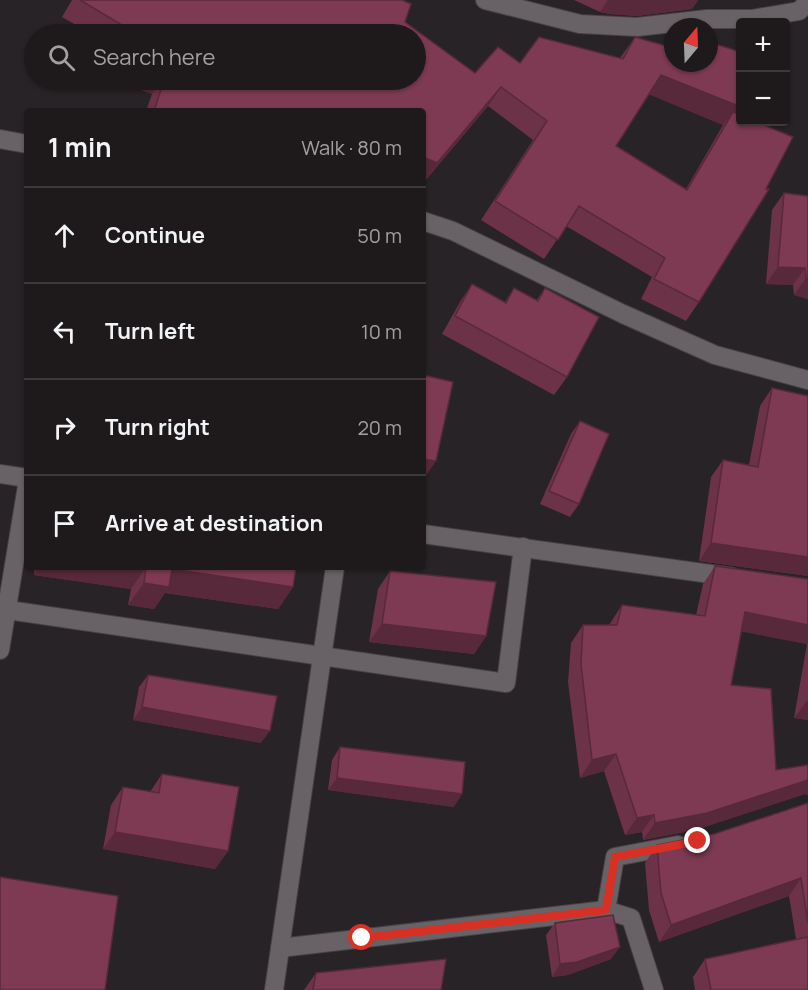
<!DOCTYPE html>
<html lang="en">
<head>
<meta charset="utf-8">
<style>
  :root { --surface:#1e1a1c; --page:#2b2729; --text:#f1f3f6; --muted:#a1a1a3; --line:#3c383b }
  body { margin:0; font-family:Manrope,sans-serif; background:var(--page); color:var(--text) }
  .controls { position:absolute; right:18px; top:18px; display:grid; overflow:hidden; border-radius:6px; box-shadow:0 2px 4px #0004 }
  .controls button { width:54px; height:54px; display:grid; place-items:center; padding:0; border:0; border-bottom:2px solid var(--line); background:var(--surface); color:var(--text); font:30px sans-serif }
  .compass { position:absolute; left:664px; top:18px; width:54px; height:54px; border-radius:50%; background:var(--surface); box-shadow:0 2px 4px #0004; rotate:19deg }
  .stop { position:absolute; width:18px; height:18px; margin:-14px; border:4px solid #d93025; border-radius:50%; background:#fff }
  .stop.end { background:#d93025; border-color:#fff; box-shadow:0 2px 6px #0008 }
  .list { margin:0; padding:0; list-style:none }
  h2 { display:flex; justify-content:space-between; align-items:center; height:78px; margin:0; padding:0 24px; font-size:26px }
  h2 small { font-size:20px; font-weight:400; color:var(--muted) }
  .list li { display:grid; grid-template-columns:39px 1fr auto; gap:18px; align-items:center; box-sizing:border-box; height:96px; padding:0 24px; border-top:2px solid var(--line) }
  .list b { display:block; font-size:22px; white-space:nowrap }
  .list em { font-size:20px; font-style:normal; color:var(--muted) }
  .icon { flex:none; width:33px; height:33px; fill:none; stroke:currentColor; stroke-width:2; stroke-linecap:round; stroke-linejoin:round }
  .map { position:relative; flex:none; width:808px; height:990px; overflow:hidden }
  .search { position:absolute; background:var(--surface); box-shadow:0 2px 4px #0004; left:24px; top:24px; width:402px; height:66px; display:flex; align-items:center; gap:15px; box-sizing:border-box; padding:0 21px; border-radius:33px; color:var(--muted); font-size:22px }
  .panel { position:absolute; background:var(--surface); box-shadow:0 2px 4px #0004; left:24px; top:108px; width:402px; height:462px; border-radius:6px }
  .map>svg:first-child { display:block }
</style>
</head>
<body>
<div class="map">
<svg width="808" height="990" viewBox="0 0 808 990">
  <rect width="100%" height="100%" fill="#282326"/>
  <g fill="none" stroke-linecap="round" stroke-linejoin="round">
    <g stroke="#464245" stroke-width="20">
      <g id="minor">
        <polyline points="485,0 580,24 637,27 707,19 752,19 799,11 808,2"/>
        <polyline points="0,139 27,144"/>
        <polyline points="423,221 453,231 623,314 715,355 808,380"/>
        <polyline points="0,474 27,478"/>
        <polyline points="423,534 732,577"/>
        <polyline points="8,610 506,683 523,547"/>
        <polyline points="0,650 27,486"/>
        <polyline points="606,910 615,857 678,845"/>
        <polyline points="280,948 606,910 631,918 654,990"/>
        <polyline points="274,990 335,567"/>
      </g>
    </g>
    <use href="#minor" stroke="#686266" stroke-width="18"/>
  </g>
  <g fill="#6c3247" fill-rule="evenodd">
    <path d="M72,0H402L405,22L475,73L520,63L620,58L635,37L673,63L741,52V114L699,302L686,321L641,299L652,277L566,226L544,259L481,220L533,140L488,106L424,182L423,111H146L152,94L117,81L118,80H416V34H92L62,17ZM649,94L723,125L686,189L616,146Z"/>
    <polygon points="574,0 698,0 692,9 637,16 610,14 600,12"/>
    <polygon points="784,193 808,196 808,299 794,295 793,285 766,284 772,210"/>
    <polygon points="472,284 505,302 514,288 536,301 545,288 567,377 554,395 442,334 460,302"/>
    <polygon points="772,388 808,396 808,576 699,561 711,477 723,460 749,465 760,406"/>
    <polygon points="580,421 579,504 570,517 540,504 571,434"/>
    <polygon points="715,566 808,579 808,720 794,718 807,644 741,631 731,685 776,770 808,765 808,795 805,794 695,830 643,840 642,832 625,835 604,771 580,778 568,682 571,643 583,625 609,625 622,605 696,615 703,584"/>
    <polygon points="35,567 296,567 293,587 278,609 165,593 154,609 128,605 131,589 34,575"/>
    <polygon points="390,571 486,636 474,654 369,642 378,589"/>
    <polygon points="148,675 261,743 133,720 139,687"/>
    <polygon points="340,747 454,807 328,790 332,760"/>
    <polygon points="162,774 228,851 215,869 103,849 111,805 123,787 150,792"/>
    <polygon points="808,803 808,990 695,990 693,977 705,959 796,939 789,896 659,942 649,910 645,863 657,845 714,834"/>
    <polygon points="555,923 611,959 568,975 552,977 546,935"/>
    <polygon points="316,973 441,990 304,990"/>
  </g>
  <g fill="#58293a">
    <polygon points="608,0 698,0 692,9 637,16 610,14 600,12"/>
    <polygon points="661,75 741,107 741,114 731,128 733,112 723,125 648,94"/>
    <polygon points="118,80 162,80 152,94 117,81"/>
    <polygon points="501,87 488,106 423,182 423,157"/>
    <polygon points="778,267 805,268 793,285 766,284"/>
    <polygon points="806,278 808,279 808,299 794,295"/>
    <polygon points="423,459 436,461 427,474 423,473"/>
    <polygon points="711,543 808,557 808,576 699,561"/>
    <polygon points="39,567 146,567 131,589 34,575"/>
    <polygon points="172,569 293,587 278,609 165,593 154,609 128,605 144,583"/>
    <polygon points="745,612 808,625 808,643 807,644 733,630"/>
    <polygon points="382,624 486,636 474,654 369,642"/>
    <polygon points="807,701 808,701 808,720 794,718"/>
    <polygon points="142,707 270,731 261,743 133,720"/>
    <polygon points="616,754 604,771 580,778 592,760"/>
    <polygon points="337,778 462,794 454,807 328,790"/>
    <polygon points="808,780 808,795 805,794 695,830 643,840 655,823"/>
    <polygon points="654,815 642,832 625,835 637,818"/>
    <polygon points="115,832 228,851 215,869 103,849"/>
    <polygon points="801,878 789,896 659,942 671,925"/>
    <polygon points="620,947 611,959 568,975 552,977 560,964"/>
  </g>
  <g fill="#7e3a53" stroke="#58293a" stroke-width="1.5">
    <polygon points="80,0 402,0 411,4 405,22 475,73 498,47 520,63 539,37 623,59 635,37 673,48 673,63 709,63 709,42 741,52 741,107 661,75 616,146 687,190 733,112 741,115 741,122 756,122 793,137 766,189 769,189 699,302 654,279 665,258 579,206 558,240 495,201 547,121 501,87 437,163 423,157 423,111 154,111 164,80 416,80 416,34 137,34"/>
    <polygon points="784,193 808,196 808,279 806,278 805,268 778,267"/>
    <polygon points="472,284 506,303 514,288 538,301 545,288 599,317 567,377 455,316"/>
    <polygon points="423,375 453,382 436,461 423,459"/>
    <polygon points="772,388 808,396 808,557 711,543 723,460 758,467"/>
    <polygon points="580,421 609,434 579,504 549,491"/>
    <polygon points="715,566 808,579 808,625 745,612 731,685 771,689 776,770 808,765 808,780 707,813 655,823 654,815 637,818 616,754 592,760 581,664 583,625 617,625 622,605 705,616"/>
    <polygon points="146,567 296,567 293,587 172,569 169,587 144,583"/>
    <polygon points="390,571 496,582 486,636 382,624"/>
    <polygon points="148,675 277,696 270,731 142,707"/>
    <polygon points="340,747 465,762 462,794 337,778"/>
    <polygon points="162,774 239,787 228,851 115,832 123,787 159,793"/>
    <polygon points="808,803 808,923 801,878 671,925 661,893 657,845 714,834"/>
    <polygon points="0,877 118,896 105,990 0,990"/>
    <polygon points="613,915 620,947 577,962 560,964 555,923"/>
    <polygon points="808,937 808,990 711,990 705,959"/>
    <polygon points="446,959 441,990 313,990 316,973"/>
  </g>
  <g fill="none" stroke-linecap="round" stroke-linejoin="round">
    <polyline stroke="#d93025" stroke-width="8" points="362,938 606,910 615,857 698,841"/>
  </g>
</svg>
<div class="controls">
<button>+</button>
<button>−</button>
</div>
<svg class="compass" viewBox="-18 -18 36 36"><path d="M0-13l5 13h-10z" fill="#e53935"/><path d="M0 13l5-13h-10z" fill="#a1a1a3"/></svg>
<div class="stop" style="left:362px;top:938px"></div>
<div class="stop end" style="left:698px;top:841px"></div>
<div class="search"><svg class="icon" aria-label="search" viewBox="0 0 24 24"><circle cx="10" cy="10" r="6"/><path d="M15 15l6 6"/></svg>Search here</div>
<section class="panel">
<h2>1 min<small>Walk · 80 m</small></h2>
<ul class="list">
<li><svg class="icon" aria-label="ahead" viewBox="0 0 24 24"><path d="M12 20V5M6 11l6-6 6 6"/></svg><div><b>Continue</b></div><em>50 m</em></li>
<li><svg class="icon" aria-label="left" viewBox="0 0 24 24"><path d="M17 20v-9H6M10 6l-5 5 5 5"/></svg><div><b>Turn left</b></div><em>10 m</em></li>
<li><svg class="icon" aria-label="right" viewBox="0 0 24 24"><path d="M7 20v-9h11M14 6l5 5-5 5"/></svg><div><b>Turn right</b></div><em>20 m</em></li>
<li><svg class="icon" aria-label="arrive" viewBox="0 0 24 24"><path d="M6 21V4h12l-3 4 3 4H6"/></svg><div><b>Arrive at destination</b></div></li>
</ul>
</section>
</div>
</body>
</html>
